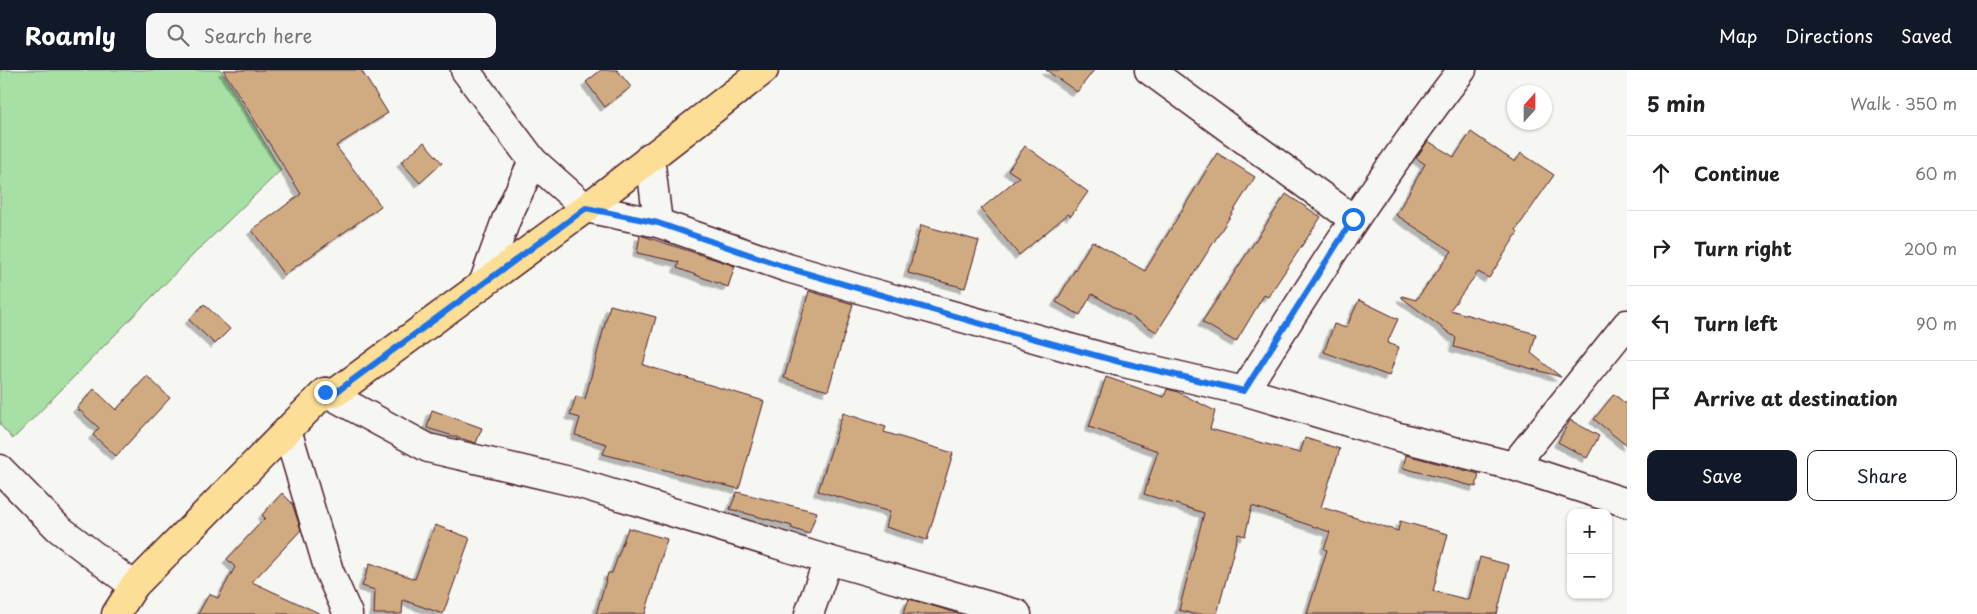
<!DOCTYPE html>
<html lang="en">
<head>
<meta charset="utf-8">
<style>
  :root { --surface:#fff; --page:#f6f6f6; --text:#202124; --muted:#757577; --line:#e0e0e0; --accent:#111827 }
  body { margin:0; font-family:"Playpen Sans",sans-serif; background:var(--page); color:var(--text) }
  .controls { position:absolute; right:15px; bottom:15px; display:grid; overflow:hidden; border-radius:10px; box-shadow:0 1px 4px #0004 }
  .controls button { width:45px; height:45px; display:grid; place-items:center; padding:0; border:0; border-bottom:1px solid var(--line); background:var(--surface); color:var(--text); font:25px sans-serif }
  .compass { position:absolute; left:1507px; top:15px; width:45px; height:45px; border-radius:50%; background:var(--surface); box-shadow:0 1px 4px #0004; rotate:21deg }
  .stop { position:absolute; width:15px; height:15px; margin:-11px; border:4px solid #1a73e8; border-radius:50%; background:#fff }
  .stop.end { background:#1a73e8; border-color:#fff; box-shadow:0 1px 5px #0008 }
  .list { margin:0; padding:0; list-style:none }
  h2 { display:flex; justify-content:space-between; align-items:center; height:65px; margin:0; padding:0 20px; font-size:21px }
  h2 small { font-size:16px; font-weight:400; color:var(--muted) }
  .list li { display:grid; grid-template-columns:32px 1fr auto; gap:15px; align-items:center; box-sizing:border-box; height:75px; padding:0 20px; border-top:1px solid var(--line) }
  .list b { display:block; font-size:19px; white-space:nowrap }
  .list em { font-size:16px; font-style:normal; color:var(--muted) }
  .actions { display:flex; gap:10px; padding:15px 20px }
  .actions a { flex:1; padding:11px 0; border:1px solid var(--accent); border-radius:10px; text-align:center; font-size:18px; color:var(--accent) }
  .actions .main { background:var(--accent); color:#fff }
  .icon { flex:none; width:28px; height:28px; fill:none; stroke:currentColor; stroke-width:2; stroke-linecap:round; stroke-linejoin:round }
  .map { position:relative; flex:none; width:1627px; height:544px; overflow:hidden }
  header { display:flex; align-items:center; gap:30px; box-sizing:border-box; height:70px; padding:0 25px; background:var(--accent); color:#fff }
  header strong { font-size:24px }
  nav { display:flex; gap:28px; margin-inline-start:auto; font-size:18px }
  .search { width:350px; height:45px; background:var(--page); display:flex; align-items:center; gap:12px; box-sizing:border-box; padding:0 18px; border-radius:10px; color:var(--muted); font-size:19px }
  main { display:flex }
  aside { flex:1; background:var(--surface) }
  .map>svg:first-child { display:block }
</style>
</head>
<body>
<header>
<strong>Roamly</strong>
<div class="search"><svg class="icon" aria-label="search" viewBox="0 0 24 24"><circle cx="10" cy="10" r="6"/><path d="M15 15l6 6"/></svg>Search here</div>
<nav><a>Map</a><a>Directions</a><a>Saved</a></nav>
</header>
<main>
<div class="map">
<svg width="1627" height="544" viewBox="0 0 1627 544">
  <defs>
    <filter id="shadow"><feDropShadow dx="-4.5" dy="4.5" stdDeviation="0" flood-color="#0004"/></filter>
  </defs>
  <rect width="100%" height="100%" fill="#f6f6f2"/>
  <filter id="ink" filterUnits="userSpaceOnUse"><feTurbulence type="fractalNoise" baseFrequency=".02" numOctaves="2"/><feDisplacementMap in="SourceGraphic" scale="10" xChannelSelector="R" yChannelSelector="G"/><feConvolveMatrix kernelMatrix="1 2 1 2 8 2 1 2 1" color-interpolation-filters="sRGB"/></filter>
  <g filter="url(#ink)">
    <polygon fill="#a6e0a4" stroke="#788068" points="0,0 221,0 281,100 197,181 13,369 0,355"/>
    <g fill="#d0ab82" stroke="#4a1f2b" filter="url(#shadow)">
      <polygon points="223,0 361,0 388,43 336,76 381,136 284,205 252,160 301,124"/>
      <polygon points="601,0 617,0 631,17 605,37 586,12"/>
      <polygon points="1046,0 1094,0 1077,22"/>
      <polygon points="1471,62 1515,92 1521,83 1554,105 1516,160 1518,162 1489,208 1478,202 1450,240 1536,264 1531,283 1561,307 1454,277 1456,268 1402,228 1402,226 1416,230 1452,181 1396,145 1425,94 1416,88 1428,71 1454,87"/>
      <polygon points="424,72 442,93 420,113 401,92"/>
      <polygon points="1025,76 1088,122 1071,146 1068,144 1019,185 981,139 1019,107 1008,100"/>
      <polygon points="1217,83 1255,107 1157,262 1092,224 1080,245 1056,232 1092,171 1145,201"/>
      <polygon points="1286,124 1321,147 1268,227 1264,225 1236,272 1202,252"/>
      <polygon points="921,155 979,171 965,218 908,203"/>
      <polygon points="640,165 735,196 728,217 677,198 679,192 637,183"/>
      <polygon points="809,221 853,234 828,321 784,308"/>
      <polygon points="1359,230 1398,249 1387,273 1399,277 1389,306 1324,282 1334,254 1346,258"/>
      <polygon points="204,234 230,259 215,274 189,250"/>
      <polygon points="610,235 656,247 643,295 764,331 739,419 603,384 607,374 575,365 580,348 570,345 576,326 585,329"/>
      <polygon points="147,306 170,328 116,386 93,365 99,358 77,338 94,319 116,340"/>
      <polygon points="1106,307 1164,327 1167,319 1178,322 1215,341 1210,359 1300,383 1305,368 1340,379 1321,437 1398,461 1400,451 1448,464 1433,521 1469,530 1480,487 1509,495 1497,544 1307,544 1327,480 1324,479 1330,462 1252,436 1245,466 1238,464 1217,544 1193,544 1179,540 1204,443 1144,424 1158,381 1089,357"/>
      <polygon points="1614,324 1627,335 1627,376 1594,349"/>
      <polygon points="432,340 482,358 476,373 427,358"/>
      <polygon points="843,343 886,357 884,362 953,383 927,470 886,457 890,442 818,421"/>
      <polygon points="1570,350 1599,366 1587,388 1558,372"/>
      <polygon points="1406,385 1479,404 1476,417 1403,398"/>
      <polygon points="737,422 817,442 809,464 791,458 792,456 730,439"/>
      <polygon points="282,423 292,433 301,460 252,512 321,544 198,544 209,524 218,528 235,497 227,489 265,448 262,445"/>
      <polygon points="435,455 470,468 443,544 403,530 402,544 374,544 375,520 362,516 370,493 415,509"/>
      <polygon points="628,458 667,469 645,544 596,544 608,503 612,503"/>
      <polygon points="909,529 960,544 903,544"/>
    </g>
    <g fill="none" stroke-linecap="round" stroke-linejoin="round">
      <g stroke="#4a1f2b" stroke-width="31">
        <g id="minor">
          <polyline points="465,0 533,91 586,138 658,153 788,198 873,223 1120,292 1244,321 1395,366 1513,396 1627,433"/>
          <polyline points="1149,0 1353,149"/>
          <polyline points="650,87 658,153"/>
          <polyline points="483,214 506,150 533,91"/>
          <path d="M1244,321C1314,210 1381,104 1462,0"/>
          <polyline points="325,322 428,378 574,412 828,490 1017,544"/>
          <polyline points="288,363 329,501 348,544"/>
          <polyline points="1513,396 1627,254"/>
          <polyline points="0,399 58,458 134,516"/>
          <polyline points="809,544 828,490"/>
        </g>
      </g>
      <g stroke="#4a1f2b" stroke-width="31">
        <polyline id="major" points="116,544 134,516 325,322 335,323 586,138 764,0"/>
      </g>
      <use href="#minor" stroke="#f6f6f2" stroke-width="28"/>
      <use href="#major" stroke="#fdde96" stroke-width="28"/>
    </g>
  </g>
  <g fill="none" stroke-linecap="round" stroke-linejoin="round" filter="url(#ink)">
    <polyline stroke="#1a73e8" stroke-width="6" points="325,322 335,323 586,138 658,153 788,198 995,258 1120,292 1244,321 1353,149"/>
  </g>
</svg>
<div class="controls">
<button>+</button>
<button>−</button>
</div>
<svg class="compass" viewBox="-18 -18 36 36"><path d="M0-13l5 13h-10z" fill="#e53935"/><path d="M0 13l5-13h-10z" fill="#757577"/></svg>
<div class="stop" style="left:1353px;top:149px"></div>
<div class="stop end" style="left:325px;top:322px"></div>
</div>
<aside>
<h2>5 min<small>Walk · 350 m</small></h2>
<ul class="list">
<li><svg class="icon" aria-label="ahead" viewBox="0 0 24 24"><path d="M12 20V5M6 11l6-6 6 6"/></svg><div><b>Continue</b></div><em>60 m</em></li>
<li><svg class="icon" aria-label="right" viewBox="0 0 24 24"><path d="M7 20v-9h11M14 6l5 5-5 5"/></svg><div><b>Turn right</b></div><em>200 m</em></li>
<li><svg class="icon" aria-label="left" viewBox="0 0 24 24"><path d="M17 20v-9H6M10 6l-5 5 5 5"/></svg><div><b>Turn left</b></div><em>90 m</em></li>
<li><svg class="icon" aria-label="arrive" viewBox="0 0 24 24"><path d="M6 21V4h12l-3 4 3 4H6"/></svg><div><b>Arrive at destination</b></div></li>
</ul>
<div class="actions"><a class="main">Save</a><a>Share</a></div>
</aside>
</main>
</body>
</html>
